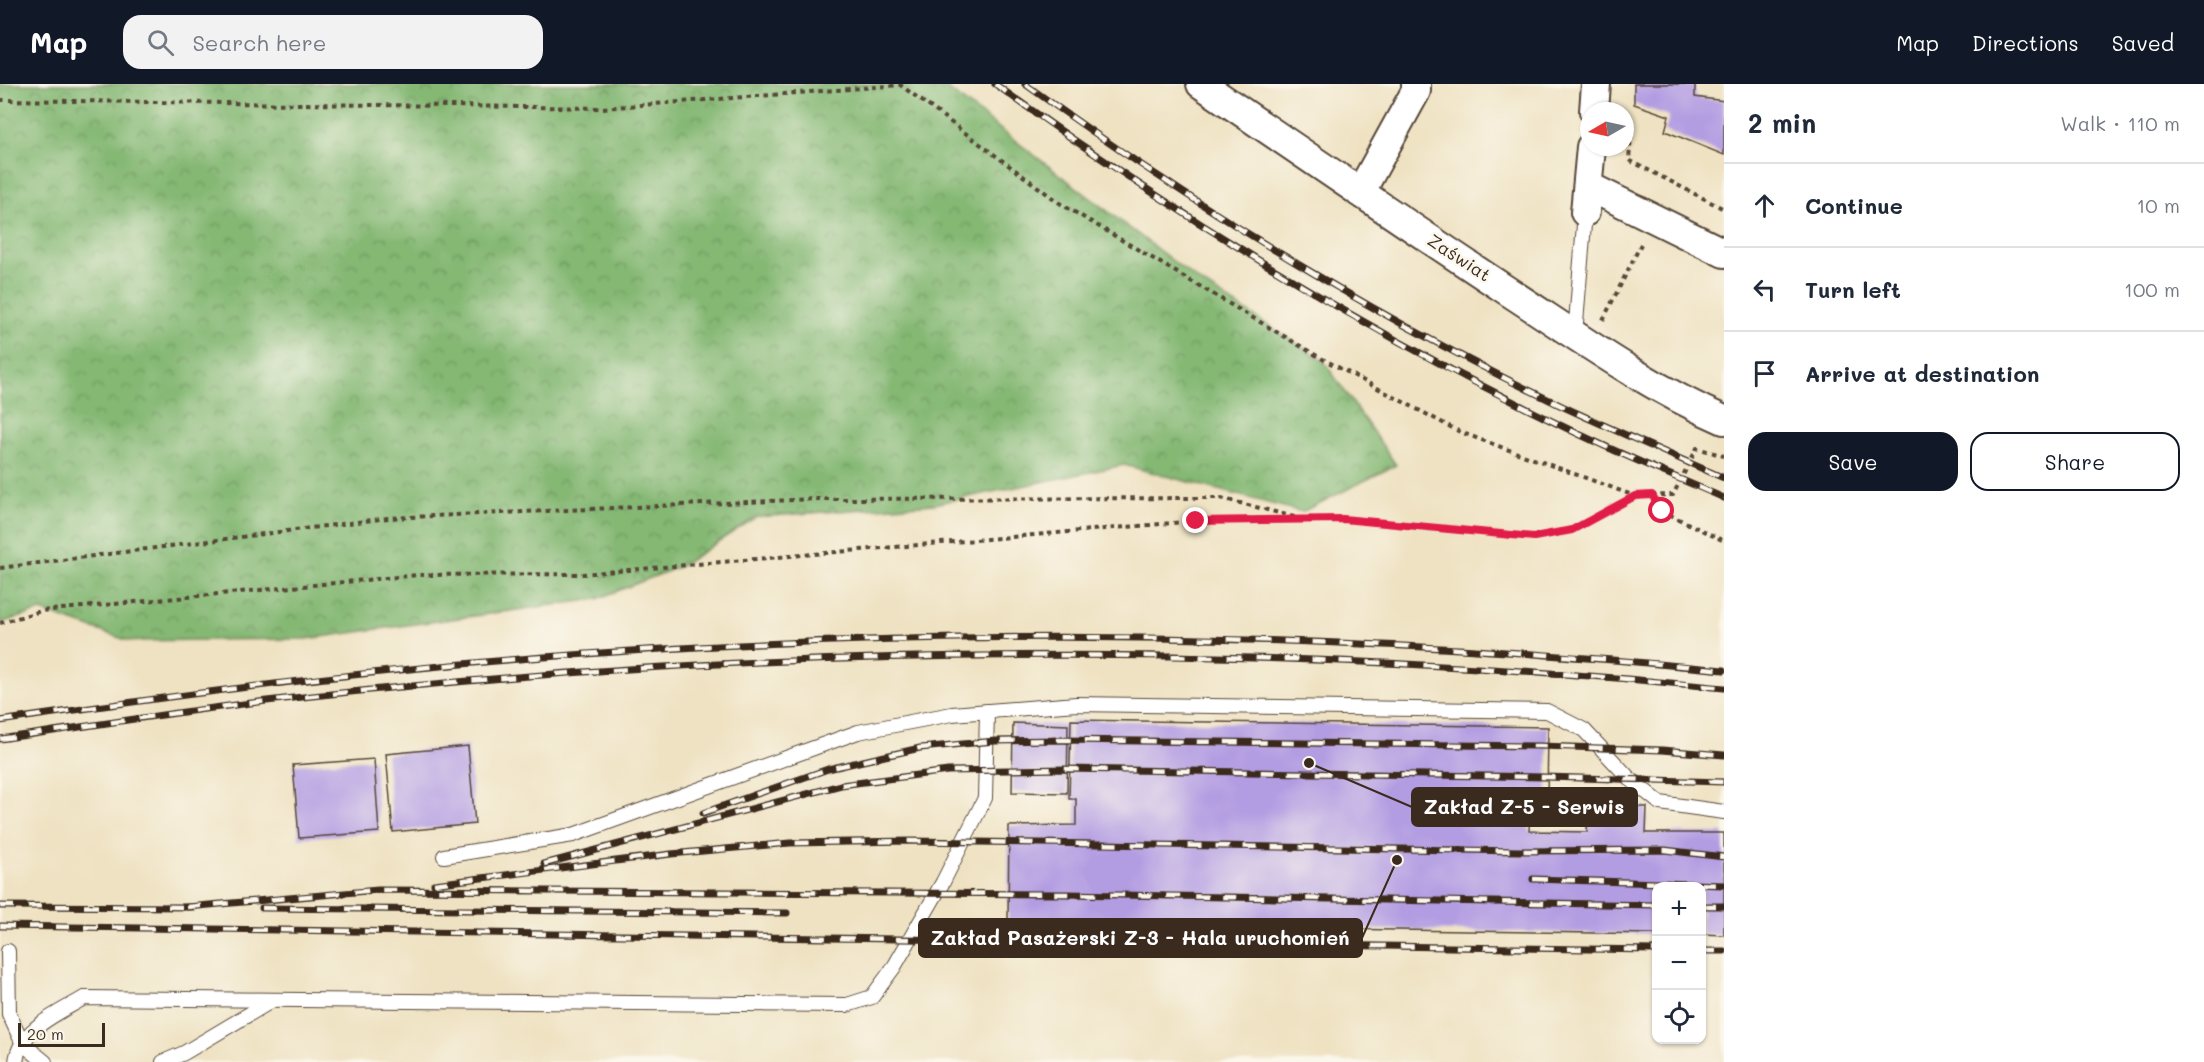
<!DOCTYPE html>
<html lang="en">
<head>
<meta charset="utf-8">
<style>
  :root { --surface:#fff; --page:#f2f2f3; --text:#1f2937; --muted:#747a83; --line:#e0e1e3; --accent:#111827 }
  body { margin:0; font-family:Mali,sans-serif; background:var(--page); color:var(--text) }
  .controls { position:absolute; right:18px; bottom:18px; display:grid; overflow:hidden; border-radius:12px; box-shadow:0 2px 4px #0004 }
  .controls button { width:54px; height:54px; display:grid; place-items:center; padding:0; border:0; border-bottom:2px solid var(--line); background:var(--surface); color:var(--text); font:30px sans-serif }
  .compass { position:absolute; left:1580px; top:18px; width:54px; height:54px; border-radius:50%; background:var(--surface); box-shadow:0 2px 4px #0004; rotate:261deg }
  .scale { position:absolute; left:18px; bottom:15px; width:87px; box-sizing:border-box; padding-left:6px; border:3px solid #3b2a1e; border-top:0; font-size:16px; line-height:21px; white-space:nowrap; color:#3b2a1e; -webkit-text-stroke:4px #fbf7ec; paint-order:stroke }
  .stop { position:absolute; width:18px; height:18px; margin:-14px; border:4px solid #e11d48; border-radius:50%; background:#fff }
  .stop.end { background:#e11d48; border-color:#fff; box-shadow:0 2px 6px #0008 }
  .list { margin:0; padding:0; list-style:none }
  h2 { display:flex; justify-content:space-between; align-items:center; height:78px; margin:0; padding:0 24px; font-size:26px }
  h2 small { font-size:20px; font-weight:400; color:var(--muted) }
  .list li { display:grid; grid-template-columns:39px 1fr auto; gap:18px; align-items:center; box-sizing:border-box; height:84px; padding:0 24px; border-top:2px solid var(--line) }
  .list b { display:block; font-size:22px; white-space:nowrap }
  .list em { font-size:20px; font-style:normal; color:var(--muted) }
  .actions { display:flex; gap:12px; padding:18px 24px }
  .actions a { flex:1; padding:14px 0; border:2px solid var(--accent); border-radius:18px; text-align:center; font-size:21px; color:var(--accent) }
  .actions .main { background:var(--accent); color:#fff }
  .icon { flex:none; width:33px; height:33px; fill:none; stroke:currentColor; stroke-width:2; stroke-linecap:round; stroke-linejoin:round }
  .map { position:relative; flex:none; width:1724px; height:978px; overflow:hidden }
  header { display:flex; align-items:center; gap:36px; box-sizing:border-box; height:84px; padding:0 30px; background:var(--accent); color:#fff }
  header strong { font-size:28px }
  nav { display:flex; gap:33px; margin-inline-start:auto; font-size:21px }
  .search { width:420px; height:54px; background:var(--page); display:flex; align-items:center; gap:15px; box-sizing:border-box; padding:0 21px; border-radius:18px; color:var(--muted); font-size:22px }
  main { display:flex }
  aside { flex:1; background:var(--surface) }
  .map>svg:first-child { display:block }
</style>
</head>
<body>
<header>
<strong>Map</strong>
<div class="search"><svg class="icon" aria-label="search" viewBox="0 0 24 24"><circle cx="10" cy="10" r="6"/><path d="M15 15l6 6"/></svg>Search here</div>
<nav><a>Map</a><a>Directions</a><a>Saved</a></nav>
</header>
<main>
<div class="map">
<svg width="1724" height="978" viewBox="0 0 1724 978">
  <defs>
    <pattern id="forest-crowns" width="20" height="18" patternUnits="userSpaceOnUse" patternTransform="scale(1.5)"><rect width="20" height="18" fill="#84b873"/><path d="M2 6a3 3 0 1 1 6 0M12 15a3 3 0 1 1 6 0" fill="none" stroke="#6d965e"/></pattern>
  </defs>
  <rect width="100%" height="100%" fill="#fbf7ec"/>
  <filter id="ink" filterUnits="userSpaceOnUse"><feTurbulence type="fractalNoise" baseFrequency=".0167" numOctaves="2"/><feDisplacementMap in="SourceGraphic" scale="12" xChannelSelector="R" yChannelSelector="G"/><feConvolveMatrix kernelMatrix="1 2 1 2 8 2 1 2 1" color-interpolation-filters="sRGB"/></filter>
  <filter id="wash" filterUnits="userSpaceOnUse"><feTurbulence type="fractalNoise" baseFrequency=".008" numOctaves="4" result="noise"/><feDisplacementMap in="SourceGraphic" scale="24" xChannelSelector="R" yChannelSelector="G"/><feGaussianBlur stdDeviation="1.35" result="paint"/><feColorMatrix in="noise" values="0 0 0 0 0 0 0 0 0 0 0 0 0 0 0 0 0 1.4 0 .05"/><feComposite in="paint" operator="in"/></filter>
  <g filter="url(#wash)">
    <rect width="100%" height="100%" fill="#efe2c2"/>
    <polygon fill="url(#forest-crowns)" stroke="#607148" stroke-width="1.5" points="0,0 941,0 1203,200 1323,276 1396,381 1302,428 1124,381 934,420 756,433 681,482 597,515 306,555 129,557 41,527 0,539"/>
    <g id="blocks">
      <g fill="#b29ce2">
        <polygon points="1634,0 1695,0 1695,13 1724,17 1724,71 1665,47 1669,32 1634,20"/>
        <polygon points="1071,636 1548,643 1547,722 1530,721 1529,747 1587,748 1588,722 1647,723 1646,749 1724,749 1724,851 1702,850 1702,802 1656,802 1656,850 1070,841 1070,837 1008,836 1009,742 1076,741 1076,715 1069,715"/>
        <polygon points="1013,639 1068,641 1067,709 1012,708"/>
        <polygon points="468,662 475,740 393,748 386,670"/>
        <polygon points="374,675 379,748 299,754 293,681"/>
      </g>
    </g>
  </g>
  <g filter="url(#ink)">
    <use href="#blocks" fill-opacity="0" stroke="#564637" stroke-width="1.5"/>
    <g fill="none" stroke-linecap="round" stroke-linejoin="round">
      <g stroke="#564637" stroke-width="16">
        <g id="service">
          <polyline points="1575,251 1585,128"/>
          <polyline points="444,772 573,751 858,648 952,630 1076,620 1547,627 1584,646 1629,694 1660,719 1724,728"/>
          <polyline points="8,867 9,930 23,960 45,978"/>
          <path d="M16,978C19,945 59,929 84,914L847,921L872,913L894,883L943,798L985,714L987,627"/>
          <polyline points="163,978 184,969 273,916"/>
        </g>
      </g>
      <g stroke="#564637" stroke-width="32">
        <g id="minor">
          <path d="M1201,0C1302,69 1403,138 1506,206C1577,252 1646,302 1724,336"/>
          <polyline points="1594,27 1596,0"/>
          <polyline points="1588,102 1724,169"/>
          <polyline points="1360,109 1416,7 1416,0"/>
          <polyline points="1585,128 1591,63"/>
        </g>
      </g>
      <g stroke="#564637" stroke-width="4" stroke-dasharray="4.5 4.5" stroke-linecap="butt">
        <polyline points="899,0 1061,120 1319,273 1460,348 1635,412 1673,411 1697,364 1724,372"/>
        <polyline points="0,16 602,24 901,1"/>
        <polyline points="1625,39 1632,39 1629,76 1724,125"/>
        <polyline points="1603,236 1641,160"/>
        <polyline points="1652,411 1662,427 1724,457"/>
        <polyline points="0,484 388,434 815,415 1221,414 1298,434"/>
        <polyline points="0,539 41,527 418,491 582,490 1196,437 1343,435 1534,453 1572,445 1635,412"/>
      </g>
      <use href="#service" stroke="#fff" stroke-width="14"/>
      <use href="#minor" stroke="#fff" stroke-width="28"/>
      <g stroke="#3b2a1e" stroke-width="7">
        <g id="rail">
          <path d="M995,0C1173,129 1360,244 1558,340C1612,367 1669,390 1724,414"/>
          <path d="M1025,0C1196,123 1376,234 1566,324C1618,348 1671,371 1724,394"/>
          <path d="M0,637C181,610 361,587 544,573C937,543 1331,547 1724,586"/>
          <path d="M0,655C95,641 189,626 284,615C763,562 1245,556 1724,604"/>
          <polyline points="703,729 828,685 920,664 995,657 1063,656 1540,662 1662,666 1724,671"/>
          <polyline points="544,780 841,701 948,687 1065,685 1545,693 1724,698"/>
          <polyline points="1533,795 1724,801"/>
          <polyline points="434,800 671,770 790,759 911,757 1521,767 1665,766 1724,773"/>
          <polyline points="0,822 193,823"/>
          <polyline points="1702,822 1724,822"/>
          <polyline points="187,823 378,806 1067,810 1656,821"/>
          <polyline points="262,824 787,829"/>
          <polyline points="0,842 1656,866"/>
          <polyline points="1702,867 1724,867"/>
        </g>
      </g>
      <use href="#rail" stroke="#fbf7ec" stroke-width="4.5" stroke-dasharray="14" stroke-linecap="butt"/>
    </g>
  </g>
  <g fill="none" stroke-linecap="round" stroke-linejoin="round" filter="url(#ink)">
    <polyline stroke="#e11d48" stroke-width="8" points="1196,437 1343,435 1534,453 1572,446 1635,412 1652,411 1662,427"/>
  </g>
  <g text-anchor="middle" stroke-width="5" stroke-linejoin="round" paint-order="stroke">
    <g font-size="18" fill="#3b2a1e" stroke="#fbf7ec">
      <text transform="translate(1459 174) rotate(33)" y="6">Zaświat</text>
    </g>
  </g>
  <path fill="none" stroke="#3b2a1e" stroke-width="2" d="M1309 679L1412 723M1397 776L1362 854"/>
  <g fill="#3b2a1e" stroke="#fbf7ec" stroke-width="2">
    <circle cx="1309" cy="679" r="6"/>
    <circle cx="1397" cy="776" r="6"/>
  </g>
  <g fill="#3b2a1e" stroke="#3b2a1e" stroke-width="2">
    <rect x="1412" y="704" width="225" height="38" rx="6"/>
    <rect x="919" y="835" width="443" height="38" rx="6"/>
  </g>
  <g font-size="20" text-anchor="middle" font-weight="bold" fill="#fff">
    <text x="1524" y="730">Zakład Z-5 - Serwis</text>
    <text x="1140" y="861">Zakład Pasażerski Z-3 - Hala uruchomień</text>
  </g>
</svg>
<div class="controls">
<button>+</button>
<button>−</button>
<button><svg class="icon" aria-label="locate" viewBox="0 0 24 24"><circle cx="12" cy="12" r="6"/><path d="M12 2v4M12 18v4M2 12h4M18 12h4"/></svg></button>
</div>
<svg class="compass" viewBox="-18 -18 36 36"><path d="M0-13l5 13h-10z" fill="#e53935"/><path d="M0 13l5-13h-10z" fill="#747a83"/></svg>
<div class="scale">20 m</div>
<div class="stop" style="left:1662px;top:427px"></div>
<div class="stop end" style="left:1196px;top:437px"></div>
</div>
<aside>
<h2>2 min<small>Walk · 110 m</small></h2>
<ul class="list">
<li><svg class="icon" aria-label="ahead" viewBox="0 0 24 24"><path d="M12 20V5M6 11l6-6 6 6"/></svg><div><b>Continue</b></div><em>10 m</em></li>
<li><svg class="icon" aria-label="left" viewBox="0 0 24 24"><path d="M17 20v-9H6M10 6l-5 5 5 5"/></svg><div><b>Turn left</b></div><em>100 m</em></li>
<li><svg class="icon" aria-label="arrive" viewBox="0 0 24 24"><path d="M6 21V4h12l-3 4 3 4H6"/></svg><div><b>Arrive at destination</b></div></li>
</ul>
<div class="actions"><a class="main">Save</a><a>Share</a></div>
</aside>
</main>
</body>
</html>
